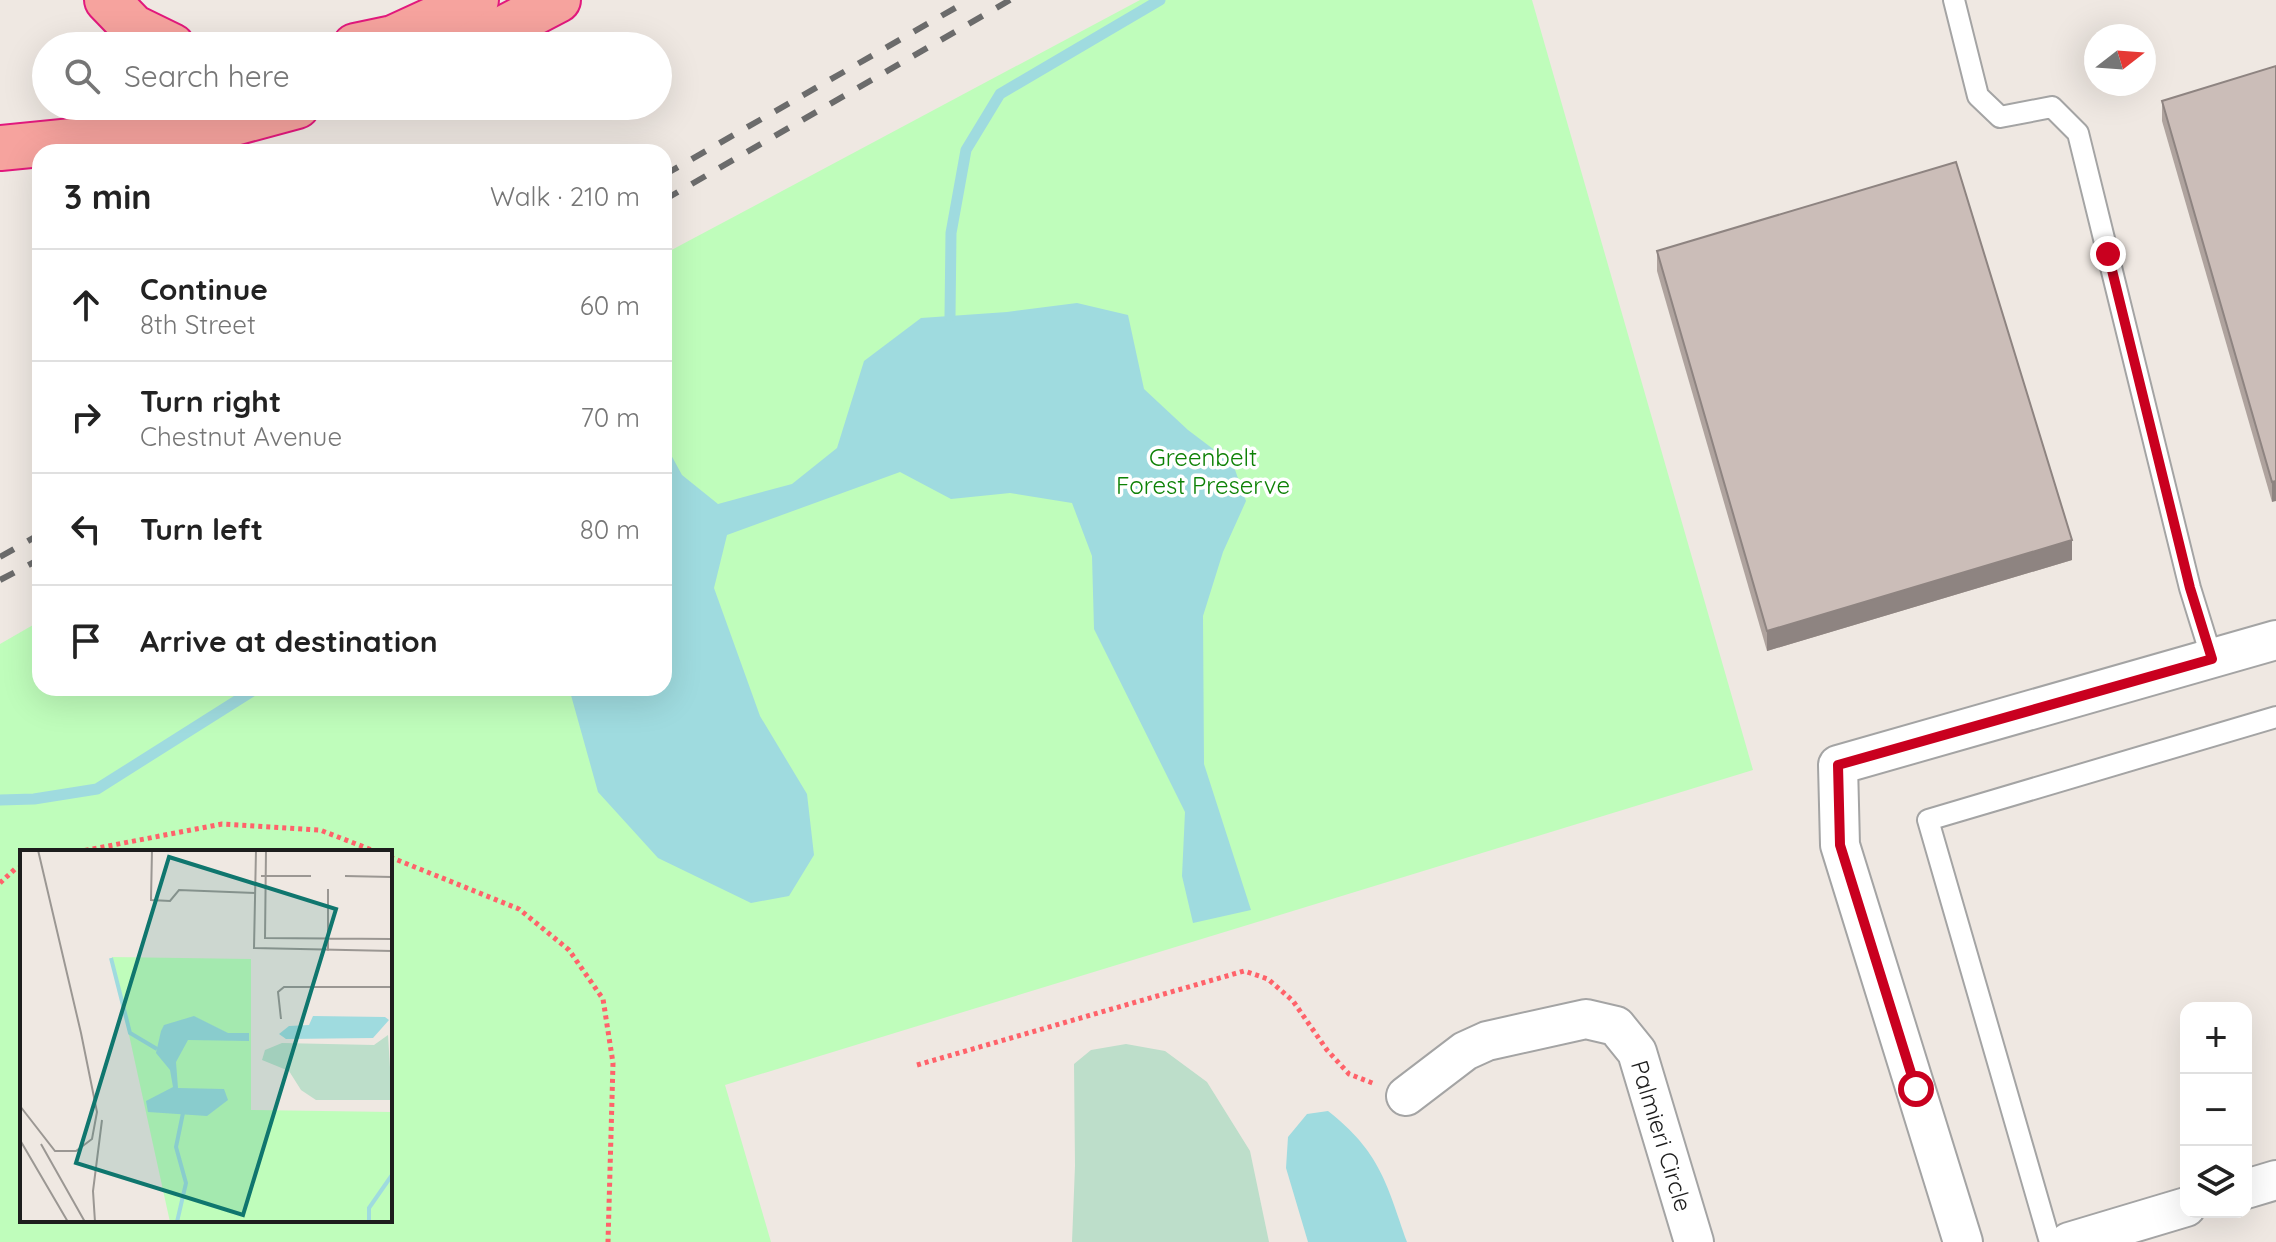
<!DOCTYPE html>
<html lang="en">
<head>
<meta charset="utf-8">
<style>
  :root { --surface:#fff; --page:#f2f2f2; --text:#222; --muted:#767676; --line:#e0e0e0 }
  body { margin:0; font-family:Quicksand,sans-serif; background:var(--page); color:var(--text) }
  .controls { position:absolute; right:24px; bottom:24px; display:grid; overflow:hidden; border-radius:16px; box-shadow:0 8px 32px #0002 }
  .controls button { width:72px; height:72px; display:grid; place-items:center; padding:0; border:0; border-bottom:2px solid var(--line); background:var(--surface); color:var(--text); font:40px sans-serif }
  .compass { position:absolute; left:2084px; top:24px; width:72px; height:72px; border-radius:50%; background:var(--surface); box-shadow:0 8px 32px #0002; rotate:73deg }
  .stop { position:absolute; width:24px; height:24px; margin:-18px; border:6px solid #c9001f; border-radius:50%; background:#fff }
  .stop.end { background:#c9001f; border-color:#fff; box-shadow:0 2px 8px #0008 }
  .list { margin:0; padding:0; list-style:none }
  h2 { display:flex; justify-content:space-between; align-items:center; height:104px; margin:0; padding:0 32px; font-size:34px }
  h2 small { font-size:26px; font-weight:400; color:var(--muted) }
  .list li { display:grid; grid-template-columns:52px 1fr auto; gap:24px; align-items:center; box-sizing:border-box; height:112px; padding:0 32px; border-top:2px solid var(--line) }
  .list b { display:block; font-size:30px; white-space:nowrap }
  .list p { margin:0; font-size:26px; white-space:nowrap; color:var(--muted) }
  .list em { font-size:26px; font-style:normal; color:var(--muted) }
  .icon { flex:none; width:44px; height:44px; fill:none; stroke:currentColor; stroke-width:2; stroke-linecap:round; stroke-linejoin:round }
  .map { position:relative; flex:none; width:2276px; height:1242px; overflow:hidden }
  .search { position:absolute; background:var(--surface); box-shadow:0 8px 32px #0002; left:32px; top:32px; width:640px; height:88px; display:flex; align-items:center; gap:20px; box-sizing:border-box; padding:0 28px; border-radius:44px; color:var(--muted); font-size:30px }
  .panel { position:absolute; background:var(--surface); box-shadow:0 8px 32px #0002; left:32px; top:144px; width:640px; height:552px; border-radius:24px }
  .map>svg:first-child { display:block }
</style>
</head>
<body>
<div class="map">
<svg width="2276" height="1242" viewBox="0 0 2276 1242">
  <rect width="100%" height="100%" fill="#efe8e2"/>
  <polygon fill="#bddeca" points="1126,1044 1165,1051 1207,1082 1250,1151 1269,1242 1072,1242 1075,1166 1074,1064 1091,1050"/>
  <path fill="#bffdbb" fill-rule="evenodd" d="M1140,0H1532L1753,770L725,1085L771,1242H0V644L40,621V688H664V254ZM22,852H390V1220H22Z"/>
  <g fill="#9fdbdf">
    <polygon points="1077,303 1128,315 1144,389 1188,430 1233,464 1246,501 1223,552 1203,616 1204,764 1251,910 1193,923 1182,876 1185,812 1094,629 1092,556 1072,503 1010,493 951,499 900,472 727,535 714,588 760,716 807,794 814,855 789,896 751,903 658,858 598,792 569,688 664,688 664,442 682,475 718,504 792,484 837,448 864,361 921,318 1007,312"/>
    <path d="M1328,1111C1380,1152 1386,1182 1407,1242H1308L1286,1168L1288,1137L1307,1114Z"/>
  </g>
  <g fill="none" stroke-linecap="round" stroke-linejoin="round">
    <g stroke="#9fdbdf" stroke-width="11">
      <polyline points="950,316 951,233 966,150 1000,94 1160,0"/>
      <polyline points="0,800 34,799 97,789 257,688"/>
    </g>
    <g stroke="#a4a4a4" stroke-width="24">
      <g id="service">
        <polyline points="1954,0 1978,96 2000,117 2052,107 2078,133 2190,588 2212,659"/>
        <polyline points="2050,1242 1928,820 2276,717"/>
      </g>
    </g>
    <g stroke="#a4a4a4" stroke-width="42">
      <g id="minor">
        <polyline points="1406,1096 1465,1051 1487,1041 1586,1019 1616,1026 1637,1052 1694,1242"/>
        <polyline points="2246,1189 2276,1180"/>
        <polyline points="1963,1242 1840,845 1838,765 2276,640"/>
        <polyline points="2069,1242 2186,1207"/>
      </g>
    </g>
    <g stroke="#e2197d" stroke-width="48">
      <g id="trunk">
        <polyline points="107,0 133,27 172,46"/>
        <polyline points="355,46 393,38 476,0"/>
        <polyline points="470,46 558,0"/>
        <polyline points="0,148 223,126 297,106"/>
      </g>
    </g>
    <g stroke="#ff626a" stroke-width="5" stroke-dasharray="4 4" stroke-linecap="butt">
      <polyline points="77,852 222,824 320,830 377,852"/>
      <polyline points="390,857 519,909 569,950 603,999 613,1063 608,1242"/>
      <polyline points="0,883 15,869 22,867"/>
      <polyline points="917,1065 1244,971 1268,979 1293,1001 1327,1050 1349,1074 1375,1084"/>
    </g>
    <use href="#service" stroke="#fff" stroke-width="20"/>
    <use href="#minor" stroke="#fff" stroke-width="38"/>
    <use href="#trunk" stroke="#f6a39e" stroke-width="44"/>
    <g stroke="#6b6b6b" stroke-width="6" stroke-dasharray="16 16" stroke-linecap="butt">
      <polyline points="664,175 969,0"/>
      <polyline points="664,200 1010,0"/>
      <polyline points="0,557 40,534"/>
      <polyline points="0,580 40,559"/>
    </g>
  </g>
  <g fill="#afa39e">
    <polygon points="2276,66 2272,502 2162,121 2162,101"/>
    <polygon points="1657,251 2072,560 1767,651 1657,271"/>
  </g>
  <g fill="#8e8481">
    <polygon points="2276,481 2276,501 2272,502 2272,482"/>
    <polygon points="2072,540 2072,560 1767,651 1767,631"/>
  </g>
  <g fill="#cbbdb8" stroke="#8e8481" stroke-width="2">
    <polygon points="2276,66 2276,481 2272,482 2162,101"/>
    <polygon points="1956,162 2072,540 1767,631 1657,251"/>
  </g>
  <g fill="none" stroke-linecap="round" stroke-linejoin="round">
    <polyline stroke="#c9001f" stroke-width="10" points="1916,1089 1840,845 1838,765 2212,659 2190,588 2108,254"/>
  </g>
  <g text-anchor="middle" stroke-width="7" stroke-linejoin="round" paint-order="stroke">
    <g font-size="24" fill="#0d8105" stroke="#fff">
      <text x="1203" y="466">Greenbelt<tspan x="1203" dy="28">Forest Preserve</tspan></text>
    </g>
    <g font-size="24" fill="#1d1d1d" stroke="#fff">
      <text transform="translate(1661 1136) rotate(73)" y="8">Palmieri Circle</text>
    </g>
  </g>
  <g transform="translate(20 850)">
    <rect width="372" height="372" fill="#efe8e2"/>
    <path d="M368,185L372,250H296L281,240L269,221L242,210L245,200L262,193L354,195Z" fill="#bddeca"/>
    <path d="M92,107L231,109V260L372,262V372H150Z" fill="#bffdbb"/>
    <path d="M174,166L208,183H229V191L168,190L156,212L158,238L204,239L208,250L187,266L128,262L126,251L153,237L150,220L136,203L141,181L144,175ZM293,166L365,167L369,170L353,188L266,189L259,184L269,176L289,175Z" fill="#9fdbdf"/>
    <path fill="none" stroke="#9fdbdf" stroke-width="4" d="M91,108L110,183L137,199M157,372L166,333L156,297L163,263M349,372V358L372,325"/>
    <path fill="none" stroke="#9b9793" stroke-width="2" d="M18,0L61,183M132,0L131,50L150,51L159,40L235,43M236,0L234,98L372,101M246,0L245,88L371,89V0M241,26H291M325,26L372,27M308,101V39M261,169L258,142L264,137H372M0,256L35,301H56L72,289L77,262L61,183M0,290L48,372M21,294L65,372M75,372L73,341L82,270"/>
    <path fill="#0f766e" fill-opacity="0.15" stroke="#0f766e" stroke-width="4" d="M149,7L316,59L223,365L56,313Z"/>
    <rect width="372" height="372" fill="none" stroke="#1d1d1d" stroke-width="4"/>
  </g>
</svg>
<div class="controls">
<button>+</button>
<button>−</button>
<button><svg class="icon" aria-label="layers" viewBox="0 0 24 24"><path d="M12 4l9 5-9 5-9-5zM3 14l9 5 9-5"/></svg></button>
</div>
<svg class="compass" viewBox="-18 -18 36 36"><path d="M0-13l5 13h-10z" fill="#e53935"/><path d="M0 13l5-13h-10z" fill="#767676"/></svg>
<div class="stop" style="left:1916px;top:1089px"></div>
<div class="stop end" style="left:2108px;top:254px"></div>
<div class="search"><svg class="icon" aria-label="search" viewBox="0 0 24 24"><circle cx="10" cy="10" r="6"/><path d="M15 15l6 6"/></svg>Search here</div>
<section class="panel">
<h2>3 min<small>Walk · 210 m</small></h2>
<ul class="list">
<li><svg class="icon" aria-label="ahead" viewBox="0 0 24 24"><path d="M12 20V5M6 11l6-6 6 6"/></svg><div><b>Continue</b><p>8th Street</p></div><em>60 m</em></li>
<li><svg class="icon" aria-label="right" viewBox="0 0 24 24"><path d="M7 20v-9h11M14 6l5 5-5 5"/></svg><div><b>Turn right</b><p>Chestnut Avenue</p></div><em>70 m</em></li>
<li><svg class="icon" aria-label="left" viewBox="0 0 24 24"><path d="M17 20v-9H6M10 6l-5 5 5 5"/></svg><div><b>Turn left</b></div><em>80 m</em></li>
<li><svg class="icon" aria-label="arrive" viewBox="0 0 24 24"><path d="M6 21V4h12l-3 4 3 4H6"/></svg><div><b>Arrive at destination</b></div></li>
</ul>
</section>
</div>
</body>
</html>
